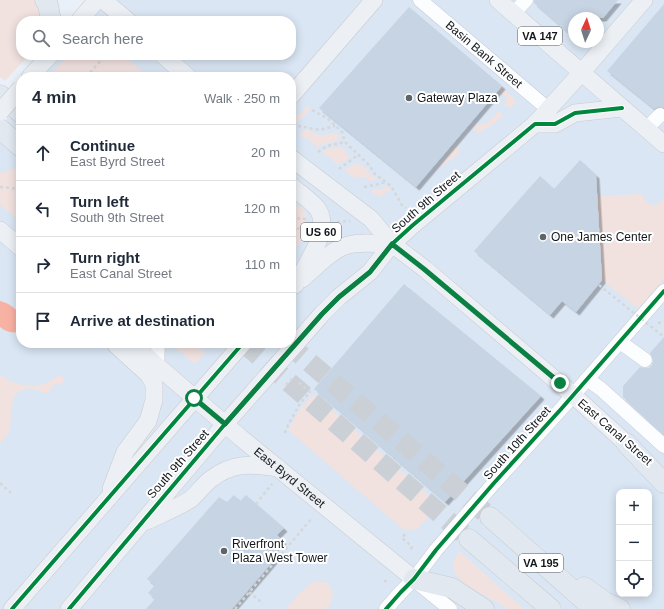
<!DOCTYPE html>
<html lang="en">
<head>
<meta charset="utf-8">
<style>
  :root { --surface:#fff; --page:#f2f2f3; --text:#1f2937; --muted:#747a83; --line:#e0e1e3 }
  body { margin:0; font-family:Helvetica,sans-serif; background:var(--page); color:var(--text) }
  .controls { position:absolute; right:12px; bottom:12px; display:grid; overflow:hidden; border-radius:8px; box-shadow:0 2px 10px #0003 }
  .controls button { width:36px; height:36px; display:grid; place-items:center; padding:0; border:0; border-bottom:1px solid var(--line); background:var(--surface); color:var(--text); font:20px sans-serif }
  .compass { position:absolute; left:568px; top:12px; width:36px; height:36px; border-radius:50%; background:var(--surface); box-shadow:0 2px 10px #0003; rotate:4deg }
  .stop { position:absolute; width:12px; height:12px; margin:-9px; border:3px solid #0b8043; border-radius:50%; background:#fff }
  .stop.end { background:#0b8043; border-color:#fff; box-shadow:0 1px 4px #0008 }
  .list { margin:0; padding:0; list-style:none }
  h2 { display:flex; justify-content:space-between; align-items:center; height:52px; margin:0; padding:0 16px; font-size:17px }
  h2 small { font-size:13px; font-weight:400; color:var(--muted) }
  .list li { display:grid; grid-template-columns:26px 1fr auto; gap:12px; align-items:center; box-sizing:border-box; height:56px; padding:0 16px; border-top:1px solid var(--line) }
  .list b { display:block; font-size:15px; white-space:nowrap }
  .list p { margin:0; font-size:13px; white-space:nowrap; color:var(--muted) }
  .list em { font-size:13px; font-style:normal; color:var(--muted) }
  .icon { flex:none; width:22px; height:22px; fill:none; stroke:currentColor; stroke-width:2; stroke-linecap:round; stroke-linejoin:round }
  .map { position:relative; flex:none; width:664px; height:609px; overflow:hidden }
  .search { position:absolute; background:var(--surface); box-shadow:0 2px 10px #0003; left:16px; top:16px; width:280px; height:44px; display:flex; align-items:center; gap:10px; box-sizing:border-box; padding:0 14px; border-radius:16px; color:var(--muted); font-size:15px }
  .panel { position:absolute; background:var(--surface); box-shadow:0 2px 10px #0003; left:16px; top:72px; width:280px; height:276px; border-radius:16px }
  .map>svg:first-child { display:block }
</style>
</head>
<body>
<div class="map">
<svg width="664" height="609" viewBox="0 0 664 609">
  <defs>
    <filter id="shadow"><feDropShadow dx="3.5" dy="3.5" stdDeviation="0" flood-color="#0004"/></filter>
  </defs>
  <rect width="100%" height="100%" fill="#eaf0f7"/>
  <path fill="#dae6f4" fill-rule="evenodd" d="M108,0H664V609H0V127L21,102V343H291V77H42L61,55H291V21H90ZM574,18H598V42H574ZM619,492H649V594H619Z"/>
  <g fill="#f1e2e0">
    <polygon points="0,0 37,0 41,21 21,21 21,55 29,55 5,81 0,77"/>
    <polygon points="69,55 123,55 149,77 47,77"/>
    <polygon points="501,87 516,100 516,103 510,108 504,105 507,99 499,89"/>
    <path d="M307,106L311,108C305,115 300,124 291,123V116L299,115Z"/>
    <polygon points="499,111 503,115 491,126 478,133 472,128 476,125 487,123"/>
    <path d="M307,130C312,131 316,135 320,135C327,137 337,128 340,139C333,143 325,142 318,147L315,146L311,141L299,134L301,132Z"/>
    <polygon points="456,146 460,150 456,156 437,169"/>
    <path d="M343,147L350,158C348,159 339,164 336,164L330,157L322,153L323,151L331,148H339Z"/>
    <polygon points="355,163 364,166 370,174 378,179 370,181 365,177 354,177 345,171 346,168 351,167"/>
    <polygon points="21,166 21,222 0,205 0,173"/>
    <polygon points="389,187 391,189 390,191 385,193 380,197 371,192 372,189 380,189"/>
    <polygon points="642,194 645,201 652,205 659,204 664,197 664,279 638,309 602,280 597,196"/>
    <polygon points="291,200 303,210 306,214 306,224 305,237 291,253"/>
    <polygon points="169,343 194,343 205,353 195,364"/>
    <path d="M0,375C13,384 30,389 46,383C50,381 55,378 59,375L65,380L61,385L56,383L46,394C39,390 32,387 23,390C2,396 20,430 0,443Z"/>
    <polygon points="314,394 432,498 435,503 433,511 430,515 416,530 404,530 288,430 301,408"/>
    <polygon points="459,551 524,609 508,609 465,584 454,572 453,562"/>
    <path d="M317,581L328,583L333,592L331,603L326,609H286C295,599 304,585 317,581Z"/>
  </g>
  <path fill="#f8b2a3" d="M0,301C9,303 15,308 21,315V331C13,334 6,332 0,327Z"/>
  <g fill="#c7d4e3" filter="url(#shadow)">
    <polygon points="534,0 618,0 603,18 574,18 574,38 534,3"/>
    <polygon points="664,4 664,108 658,107 654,109 607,71"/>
    <polygon points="409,7 502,86 416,187 319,108"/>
    <polygon points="580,160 596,175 602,280 576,312 562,301 550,315 474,251 540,176 554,189"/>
    <polygon points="404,284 541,396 445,502 314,389"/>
    <polygon points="664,337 664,435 623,397 623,386 640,367 645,368 649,368 652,365 653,360 650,353"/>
    <polygon points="234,495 240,501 246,495 284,528 277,535 283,541 274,548 280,553 232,609 146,609 155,599 148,593 155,585 147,579 219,497 227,502"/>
  </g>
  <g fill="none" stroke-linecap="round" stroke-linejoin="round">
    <g stroke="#cad0d6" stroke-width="20" stroke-dasharray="20 10" stroke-linecap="butt">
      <polyline points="244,343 469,539"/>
      <polyline points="287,343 490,517"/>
    </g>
    <g stroke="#c6cbd0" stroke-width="15">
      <g id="minor">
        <path id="s1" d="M420,0L548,109"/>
        <polyline points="513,14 526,0"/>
        <polyline points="646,129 660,115"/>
        <polyline points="620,342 645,360"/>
        <polyline points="157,366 158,343"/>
        <polyline points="587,379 601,389 664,446"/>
        <polyline points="417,582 450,609"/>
        <polyline points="386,609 401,592 414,579 436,550 494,483 562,408 664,291"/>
      </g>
    </g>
    <g stroke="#c9cbce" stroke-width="18">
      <g id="major">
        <polyline points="103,0 128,21"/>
        <polyline points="498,0 664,144"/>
        <polyline points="79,21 97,0"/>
        <polyline points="163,55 188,77"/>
        <polyline points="30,77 50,55"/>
        <polyline points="291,96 374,0"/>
        <polyline points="535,124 555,124 575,113 622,108"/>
        <polyline points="291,158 371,219 392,244 425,269 573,395 626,443"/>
        <path d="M291,186C300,193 310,200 317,208C333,230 305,265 295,285"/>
        <polyline points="0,230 21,248"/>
        <path d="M302,279C314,269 331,250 345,246C359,241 377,244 392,244"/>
        <path id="s2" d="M131,343L241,438L414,579"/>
        <polyline points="111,489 125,452 148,421 154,400 154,384 149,375 116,345 116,343"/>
        <path d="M147,521C159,515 181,506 191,499C198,493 203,485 211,479C233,462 252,464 278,468"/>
        <polyline points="12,609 243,343"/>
        <polyline points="69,609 225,424 322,314 339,297 370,272 392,244 413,225 535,124 582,72 644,0"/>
      </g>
    </g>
    <g stroke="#c9cbce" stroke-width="21">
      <g id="highway">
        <polyline points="45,0 48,5 51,21"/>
        <polyline points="0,95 21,113"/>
        <polyline points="0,129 21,147"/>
        <polyline points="626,443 664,483"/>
        <polyline points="490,517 594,609"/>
        <polyline points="469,539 551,609"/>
        <polyline points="414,579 452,588 484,609"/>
        <polyline points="584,587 605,602 620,609"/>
      </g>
    </g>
    <g stroke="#d5d7d9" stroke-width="2.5" stroke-dasharray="3 3" stroke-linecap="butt">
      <polyline points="86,77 106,55"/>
      <polyline points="312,110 327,118 342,132 345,142 369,165 375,174 391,186 402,205 406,208"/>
      <polyline points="298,126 320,130 335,126"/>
      <polyline points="318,152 327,146 345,142"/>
      <polyline points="339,169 358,155"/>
      <polyline points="0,187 21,189"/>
      <polyline points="364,187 379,184 385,182"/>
      <polyline points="291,218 307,219"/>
      <polyline points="337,222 350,221"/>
      <polyline points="291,231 300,228 306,228"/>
      <polyline points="658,323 664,322"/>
      <polyline points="286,385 293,378"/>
      <polyline points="285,433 286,429 299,405 310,392 297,381"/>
      <polyline points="0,483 13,495"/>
      <polyline points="256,504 272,484"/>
      <polyline points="405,534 402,538 412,547 410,550"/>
      <polyline points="384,581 388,581"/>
      <polyline points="249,592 263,604"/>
      <polyline points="235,609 312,518"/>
    </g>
    <use href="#minor" stroke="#fcfdfe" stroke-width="14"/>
    <use href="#major" stroke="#ecf0f5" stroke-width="17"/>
    <use href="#highway" stroke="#e1e8f0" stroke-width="20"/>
    <g stroke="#c9cbce" stroke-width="18" stroke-linecap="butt">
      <polyline id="major-bridge" points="0,112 21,88"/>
    </g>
    <polyline stroke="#d5d7d9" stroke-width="2.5" stroke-dasharray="3 3" stroke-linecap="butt" points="599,285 664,337"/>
    <use href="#major-bridge" stroke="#ecf0f5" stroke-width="17"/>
    <g stroke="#fff" stroke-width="6">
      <g id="cycleway">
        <polyline points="12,609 243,343"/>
        <polyline points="69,609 225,424 322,314 339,297 370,272 392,244 413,225 535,124 555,124 575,113 622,108"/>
        <polyline points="386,609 401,592 414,579 436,550 494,483 562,408 664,291"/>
      </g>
    </g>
    <use href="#cycleway" stroke="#00873e" stroke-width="4"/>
  </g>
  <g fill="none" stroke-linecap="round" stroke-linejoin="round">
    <polyline stroke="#0b8043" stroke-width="5" points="194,398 225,424 322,314 339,297 370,272 392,244 424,269 560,383"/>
  </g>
  <g fill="#5f6469" stroke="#fff" stroke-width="1.5">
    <circle cx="409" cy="98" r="4"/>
    <circle cx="543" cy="237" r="4"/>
    <circle cx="224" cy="551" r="4"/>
  </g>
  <g text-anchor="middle" stroke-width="4" stroke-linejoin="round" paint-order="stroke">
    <g fill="#fff" stroke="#5a5d60" stroke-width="1">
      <rect x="518" y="27" width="44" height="18" rx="3"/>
      <rect x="301" y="223" width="40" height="18" rx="3"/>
      <rect x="519" y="554" width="44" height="18" rx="3"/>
    </g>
    <g font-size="11" font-weight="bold" fill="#14181c">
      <text x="540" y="40">VA 147</text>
      <text x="321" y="236">US 60</text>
      <text x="541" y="567">VA 195</text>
    </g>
    <g font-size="12" fill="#14181c" stroke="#fff">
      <text dy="4" stroke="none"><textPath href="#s1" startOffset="84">Basin Bank Street</textPath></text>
      <text transform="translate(426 202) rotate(-41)" y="4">South 9th Street</text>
      <text transform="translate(615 432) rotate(41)" y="4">East Canal Street</text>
      <text transform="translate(517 443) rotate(-48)" y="4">South 10th Street</text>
      <text transform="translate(178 464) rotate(-49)" y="4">South 9th Street</text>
      <text dy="4" stroke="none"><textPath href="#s2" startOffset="208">East Byrd Street</textPath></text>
    </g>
    <g font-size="12" fill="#14181c" stroke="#fff" text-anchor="start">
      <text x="417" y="102">Gateway Plaza</text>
      <text x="551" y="241">One James Center</text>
      <text x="232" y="548">Riverfront<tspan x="232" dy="14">Plaza West Tower</tspan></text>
    </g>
  </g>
</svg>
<div class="controls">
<button>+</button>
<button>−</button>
<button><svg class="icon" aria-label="locate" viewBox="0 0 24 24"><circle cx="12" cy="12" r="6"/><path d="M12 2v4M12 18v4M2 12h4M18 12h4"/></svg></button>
</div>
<svg class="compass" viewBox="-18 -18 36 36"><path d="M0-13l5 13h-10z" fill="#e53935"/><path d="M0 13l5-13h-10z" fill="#747a83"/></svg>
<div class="stop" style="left:194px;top:398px"></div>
<div class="stop end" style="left:560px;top:383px"></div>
<div class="search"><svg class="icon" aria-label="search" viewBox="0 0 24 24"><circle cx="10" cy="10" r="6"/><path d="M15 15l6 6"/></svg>Search here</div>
<section class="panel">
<h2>4 min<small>Walk · 250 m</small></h2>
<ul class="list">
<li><svg class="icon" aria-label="ahead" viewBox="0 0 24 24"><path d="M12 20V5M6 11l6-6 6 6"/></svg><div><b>Continue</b><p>East Byrd Street</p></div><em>20 m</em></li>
<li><svg class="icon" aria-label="left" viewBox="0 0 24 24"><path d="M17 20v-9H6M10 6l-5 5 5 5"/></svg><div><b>Turn left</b><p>South 9th Street</p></div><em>120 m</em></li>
<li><svg class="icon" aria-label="right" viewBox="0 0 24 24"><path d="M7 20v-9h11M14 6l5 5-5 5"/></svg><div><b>Turn right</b><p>East Canal Street</p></div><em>110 m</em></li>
<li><svg class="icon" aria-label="arrive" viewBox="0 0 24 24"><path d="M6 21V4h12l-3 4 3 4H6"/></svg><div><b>Arrive at destination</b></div></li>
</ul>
</section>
</div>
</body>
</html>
